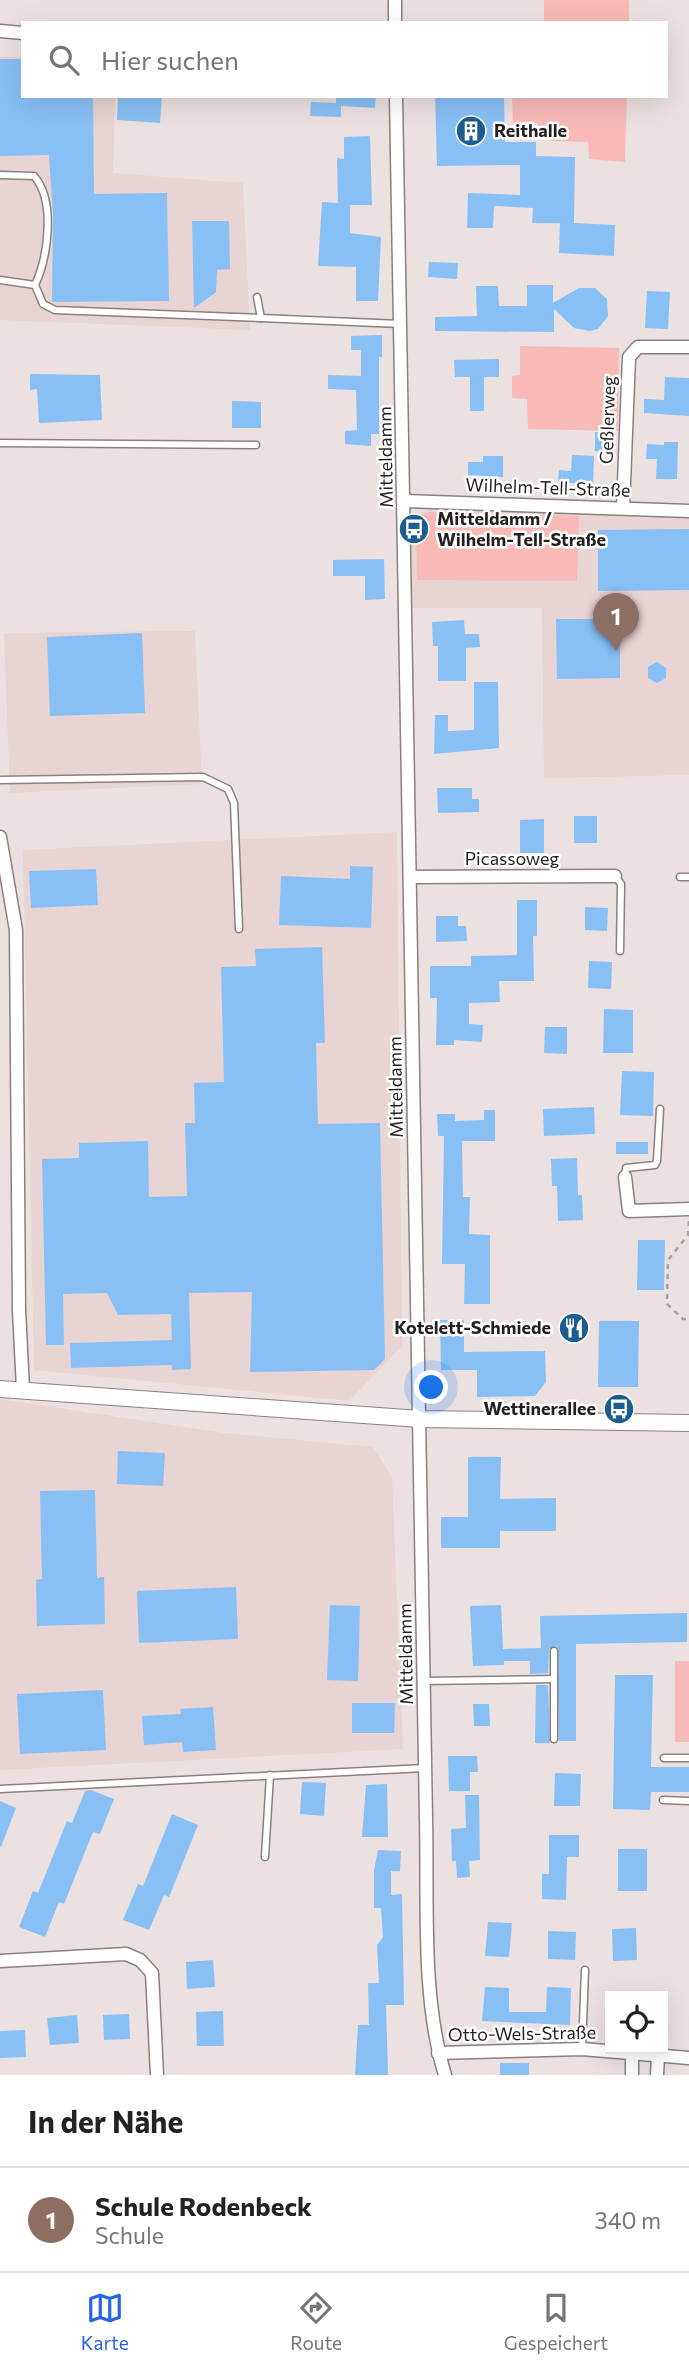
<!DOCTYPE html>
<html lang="de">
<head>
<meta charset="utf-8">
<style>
  :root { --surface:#fff; --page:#f2f2f2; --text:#222; --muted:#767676; --line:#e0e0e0; --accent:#2563eb }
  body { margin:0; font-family:Commissioner,sans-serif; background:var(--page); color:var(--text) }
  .controls { position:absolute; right:21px; bottom:21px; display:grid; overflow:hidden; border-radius:0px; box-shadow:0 7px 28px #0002 }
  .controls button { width:63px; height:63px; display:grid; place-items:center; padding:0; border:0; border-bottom:2px solid var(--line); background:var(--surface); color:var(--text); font:35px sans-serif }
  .you { position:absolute; left:432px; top:1388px; width:24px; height:24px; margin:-18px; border:5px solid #fff; border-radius:50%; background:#1a73e8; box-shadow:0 0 0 10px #1a73e833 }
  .badge { display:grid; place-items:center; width:46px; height:46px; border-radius:50%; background:var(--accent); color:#fff; font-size:23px; font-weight:700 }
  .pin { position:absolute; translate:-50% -58px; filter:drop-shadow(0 2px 4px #0008) }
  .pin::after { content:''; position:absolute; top:37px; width:24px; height:21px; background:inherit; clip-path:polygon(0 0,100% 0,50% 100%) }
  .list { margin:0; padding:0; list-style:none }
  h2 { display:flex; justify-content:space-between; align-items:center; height:91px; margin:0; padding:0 28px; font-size:30px }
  h2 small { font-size:23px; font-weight:400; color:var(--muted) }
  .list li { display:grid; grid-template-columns:46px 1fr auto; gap:21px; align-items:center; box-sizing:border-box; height:105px; padding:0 28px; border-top:2px solid var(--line) }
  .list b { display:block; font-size:26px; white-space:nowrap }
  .list p { margin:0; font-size:23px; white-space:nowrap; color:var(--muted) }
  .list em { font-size:23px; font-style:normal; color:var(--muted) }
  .icon { flex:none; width:38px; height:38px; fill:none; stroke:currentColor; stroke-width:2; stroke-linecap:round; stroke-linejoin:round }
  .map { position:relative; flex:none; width:689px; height:2075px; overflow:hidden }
  .search { position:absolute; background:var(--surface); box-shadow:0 7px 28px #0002; left:21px; right:21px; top:21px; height:77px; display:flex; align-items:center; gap:18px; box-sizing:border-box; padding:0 24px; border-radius:0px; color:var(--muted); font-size:26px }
  .sheet { height:196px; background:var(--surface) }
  nav { display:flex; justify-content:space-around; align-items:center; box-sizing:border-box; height:98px; border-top:2px solid var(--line); background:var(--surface); font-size:19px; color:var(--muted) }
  nav a { display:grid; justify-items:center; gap:4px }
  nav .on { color:var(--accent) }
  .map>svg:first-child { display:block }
</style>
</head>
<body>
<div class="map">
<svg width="689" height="2075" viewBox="0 0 689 2075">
  <rect width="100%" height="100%" fill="#ece1e1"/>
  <g fill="#e7d4d3">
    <polygon points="0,57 23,57 23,96 115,96 113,173 243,183 250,330 0,320"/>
    <polygon points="431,508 689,517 689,775 544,778 542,608 412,608 411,526 414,516"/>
    <polygon points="195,631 202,784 10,793 4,633"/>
    <polygon points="397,832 402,1346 349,1401 34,1370 23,850"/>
    <polygon points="0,1399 224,1433 373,1447 392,1477 403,1749 0,1770"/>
  </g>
  <g fill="#f7bab7">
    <rect x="544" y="0" width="85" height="23"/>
    <polygon points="512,96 627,96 625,162 589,159 588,142 552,141 536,122 513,123"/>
    <polygon points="520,346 619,348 618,431 528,429 527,399 512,398 512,376 520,375"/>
    <polygon points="429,512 579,516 577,581 417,580 416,527 422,515"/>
    <rect x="675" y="1661" width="14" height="81"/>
  </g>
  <g fill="#88c0f5">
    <polygon points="0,59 23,59 23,96 93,96 94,194 167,193 169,301 52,302 53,214 49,155 0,156"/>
    <polygon points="138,96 162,96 160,123 117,120 118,97"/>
    <polygon points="336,96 376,96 375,108 341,106 341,117 310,116 311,102 336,103"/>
    <polygon points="435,96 504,96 505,142 536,142 536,156 575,157 574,223 615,225 614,256 559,253 560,223 532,223 533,208 494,206 493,228 467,228 468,193 520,195 520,165 437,166"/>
    <polygon points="370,136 372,205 350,205 350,233 381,237 378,301 356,301 356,267 318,266 322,202 338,203 337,158 344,159 344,137"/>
    <polygon points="192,221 229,221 230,269 217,270 216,292 194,308"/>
    <polygon points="429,262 458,263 457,279 428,277"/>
    <polygon points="527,285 553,285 553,303 579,288 595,288 607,299 608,316 598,329 590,331 574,328 554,309 554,332 435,331 435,317 477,316 476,286 498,286 499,306 527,306"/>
    <polygon points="647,291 670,292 668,329 645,328"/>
    <polygon points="382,335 382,357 379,357 379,434 371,434 371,446 345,444 345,431 357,430 356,390 328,389 328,375 361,376 361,350 351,350 351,336"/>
    <polygon points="499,359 499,377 484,377 484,411 470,411 470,377 455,377 454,360"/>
    <polygon points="30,374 100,375 102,420 39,423 37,389 30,390"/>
    <polygon points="665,377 689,378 689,416 644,413 644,399 664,400"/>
    <polygon points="232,401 261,402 261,428 232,428"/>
    <polygon points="595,432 609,432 608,452 595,451"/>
    <polygon points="664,442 678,442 677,479 656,479 657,459 646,459 647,444 664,445"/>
    <polygon points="572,455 594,456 593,485 558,482 559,470 571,471"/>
    <polygon points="483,456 503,456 503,477 468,475 468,462 483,462"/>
    <polygon points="689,529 689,590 598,591 598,530"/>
    <polygon points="384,559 385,599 365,600 365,576 333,576 333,560"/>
    <polygon points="556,619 620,619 620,678 557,679"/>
    <polygon points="464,620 465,634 479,634 480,647 466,648 466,681 438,681 438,646 433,646 432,622"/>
    <polygon points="142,633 145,713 50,716 47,637"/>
    <polygon points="657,662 666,668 666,678 657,683 648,678 648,667"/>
    <polygon points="474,682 498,682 499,748 434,754 435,715 448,715 448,731 474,730"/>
    <polygon points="437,788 472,788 472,799 479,799 479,812 438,813"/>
    <rect x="574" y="816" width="23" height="27"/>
    <polygon points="544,819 544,853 520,853 520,820"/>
    <polygon points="350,866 373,867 371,928 279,925 281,876 350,879"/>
    <polygon points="96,869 98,905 31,908 29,871"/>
    <polygon points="517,900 537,900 537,936 533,936 534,981 499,981 500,1002 469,1003 469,1024 483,1025 482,1042 454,1040 454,1045 436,1045 437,998 430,998 430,966 471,966 471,956 517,955"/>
    <polygon points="585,907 608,908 607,931 585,930"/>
    <polygon points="436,916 458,916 458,926 466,926 467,941 436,942"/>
    <polygon points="322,947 325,1043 316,1043 318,1124 380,1123 385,1359 374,1370 250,1372 252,1292 189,1293 191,1369 172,1370 172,1365 71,1368 70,1343 172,1340 171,1314 118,1315 107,1293 63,1294 64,1345 46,1345 42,1159 79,1158 79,1143 148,1141 149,1197 187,1196 185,1123 195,1123 194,1083 224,1082 221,967 256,966 255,949"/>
    <polygon points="589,961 612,962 611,989 588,988"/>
    <polygon points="604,1009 633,1010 633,1053 603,1053"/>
    <polygon points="545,1027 567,1027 567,1054 544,1053"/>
    <polygon points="622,1071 654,1072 653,1116 620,1115"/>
    <polygon points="594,1107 595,1134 544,1136 543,1109"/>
    <polygon points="484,1110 495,1110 495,1141 462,1141 463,1197 470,1197 469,1234 490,1235 490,1304 464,1304 465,1264 442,1264 444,1136 438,1136 437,1114 455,1114 455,1121 484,1120"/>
    <rect x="616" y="1142" width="32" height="12"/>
    <polygon points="577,1158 578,1195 582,1195 583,1220 558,1221 557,1186 552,1186 551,1159"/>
    <polygon points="638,1240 665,1240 664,1290 637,1290"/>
    <polygon points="440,1320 464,1320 464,1352 545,1351 546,1382 535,1396 477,1397 477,1370 441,1370"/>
    <polygon points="599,1321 639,1321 638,1387 598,1387"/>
    <polygon points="118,1451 165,1453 163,1486 117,1484"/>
    <polygon points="468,1457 501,1457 500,1499 556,1498 556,1531 500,1531 500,1548 441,1548 441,1517 468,1517"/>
    <polygon points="95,1490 97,1578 104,1577 105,1624 37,1626 36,1580 42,1579 40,1491"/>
    <polygon points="236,1587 238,1639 139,1643 137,1591"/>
    <polygon points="330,1605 360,1606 358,1681 327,1680"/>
    <polygon points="501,1605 503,1649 541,1648 540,1616 687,1613 687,1642 576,1644 576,1741 559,1741 557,1646 549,1649 548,1673 530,1674 530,1661 504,1661 504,1665 473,1666 470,1606"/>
    <polygon points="615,1675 653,1675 651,1767 689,1767 689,1792 651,1792 650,1810 613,1809"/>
    <polygon points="536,1685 548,1685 550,1743 535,1743"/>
    <polygon points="103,1690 106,1750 20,1754 17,1694"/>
    <polygon points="352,1703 395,1703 394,1733 352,1733"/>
    <polygon points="473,1704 489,1704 490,1726 474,1726"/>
    <polygon points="213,1707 216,1750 183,1752 182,1742 144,1745 142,1716 181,1714 180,1709"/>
    <polygon points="448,1756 477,1756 478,1772 470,1772 470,1791 449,1791"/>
    <polygon points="555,1773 581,1774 580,1806 554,1806"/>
    <polygon points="302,1782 326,1783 324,1816 300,1814"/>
    <polygon points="387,1784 388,1837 362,1837 366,1785"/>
    <polygon points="91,1790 114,1799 100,1834 93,1832 64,1904 59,1902 45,1937 19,1927 33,1891 38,1893 67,1821 72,1823 85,1791"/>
    <polygon points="465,1795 479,1795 480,1860 469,1861 470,1877 457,1878 456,1861 452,1861 451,1829 466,1828"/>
    <polygon points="0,1801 16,1808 1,1847 0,1846"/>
    <polygon points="172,1814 198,1825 169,1897 164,1895 149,1930 123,1920 138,1884 143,1886"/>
    <polygon points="549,1835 579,1835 579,1857 567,1857 566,1900 542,1899 542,1874 549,1874"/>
    <rect x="618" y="1849" width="29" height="42"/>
    <polygon points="378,1850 401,1851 400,1871 391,1871 391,1895 402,1894 404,2005 386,2005 388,2075 355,2075 358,2025 369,2025 368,1983 379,1983 377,1945 383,1937 381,1908 374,1908 374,1870"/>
    <polygon points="488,1922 512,1923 509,1957 485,1956"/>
    <polygon points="636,1928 637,1960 613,1961 612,1929"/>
    <polygon points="548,1931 576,1932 575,1960 548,1959"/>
    <polygon points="213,1960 215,1987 187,1989 186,1962"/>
    <polygon points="485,1987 509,1988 509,2012 546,2012 547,1987 571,1988 570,2025 482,2021"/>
    <polygon points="223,2011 224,2046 197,2046 196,2012"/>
    <polygon points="129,2014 130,2039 104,2040 103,2015"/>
    <polygon points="77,2015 79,2043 50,2045 47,2018"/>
    <polygon points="25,2030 26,2057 0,2058 0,2031"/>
    <rect x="500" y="2063" width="29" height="12"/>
  </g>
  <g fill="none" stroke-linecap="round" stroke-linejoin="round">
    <g stroke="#89807f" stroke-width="9">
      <g id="service">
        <path d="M0,175L34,176C56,201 48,257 35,285"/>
        <polyline points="0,280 35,285 43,304 55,310 261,318"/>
        <polyline points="257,297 261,318 400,324"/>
        <polyline points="0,443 256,445"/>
        <polyline points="0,780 203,777 228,789 234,803 239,929"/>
        <polyline points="615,876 621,884 620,951"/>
        <polyline points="680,877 689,877"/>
        <polyline points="625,1177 626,1168 655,1165 657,1161 660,1109"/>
        <polyline points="424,1681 554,1679"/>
        <polyline points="554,1739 554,1651"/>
        <polyline points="664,1758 689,1758"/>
        <polyline points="0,1789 425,1768"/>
        <polyline points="663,1800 689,1801"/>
        <polyline points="265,1857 270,1775"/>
        <polyline points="582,2049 585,1970"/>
      </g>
    </g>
    <g stroke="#89807f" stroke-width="15">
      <g id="minor">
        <polyline points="395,0 395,23"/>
        <polyline points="0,31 23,33"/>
        <path d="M396,96L426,1819C428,1901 421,1997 445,2075"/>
        <polyline points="405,501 689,511"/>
        <polyline points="623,508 629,357 638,347 689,347"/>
        <polyline points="0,837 16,930 19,1310 23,1389"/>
        <polyline points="410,877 615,876"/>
        <polyline points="625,1177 629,1211 689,1209"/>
        <polyline points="0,1961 126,1954 140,1960 152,1973 157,2075"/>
        <polyline points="438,2053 582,2049 689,2058"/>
        <polyline points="632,2075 632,2054"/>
        <polyline points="657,2075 658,2057"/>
      </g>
    </g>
    <g stroke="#89807f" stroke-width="18">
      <polyline id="tertiary" points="0,1389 420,1419 689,1423"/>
    </g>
    <polyline stroke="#a9a0a0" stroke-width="2.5" stroke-dasharray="5 5" stroke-linecap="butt" points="689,1221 688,1235 668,1260 667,1304 683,1319 689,1319"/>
    <use href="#service" stroke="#fff" stroke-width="6"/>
    <use href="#minor" stroke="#fff" stroke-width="12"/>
    <use href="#tertiary" stroke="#fff" stroke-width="16"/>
  </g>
  <defs>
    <g id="building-disc" transform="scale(1.575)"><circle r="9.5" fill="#1b5c91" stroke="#fff"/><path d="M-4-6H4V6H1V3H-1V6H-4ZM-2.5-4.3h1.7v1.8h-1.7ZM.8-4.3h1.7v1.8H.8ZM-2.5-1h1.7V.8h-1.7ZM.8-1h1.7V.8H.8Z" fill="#fff"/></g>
    <g id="bus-disc" transform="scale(1.575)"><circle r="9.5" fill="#1b5c91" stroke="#fff"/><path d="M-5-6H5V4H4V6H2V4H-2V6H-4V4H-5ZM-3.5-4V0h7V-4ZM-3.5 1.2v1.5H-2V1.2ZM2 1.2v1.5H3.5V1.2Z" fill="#fff"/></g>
    <g id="restaurant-disc" transform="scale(1.575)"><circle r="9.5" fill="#1b5c91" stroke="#fff"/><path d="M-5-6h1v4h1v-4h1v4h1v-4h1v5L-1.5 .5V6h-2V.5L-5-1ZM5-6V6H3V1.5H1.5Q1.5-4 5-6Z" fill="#fff"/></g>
  </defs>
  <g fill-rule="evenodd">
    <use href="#building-disc" x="471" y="131"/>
    <use href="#bus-disc" x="414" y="529"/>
    <use href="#restaurant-disc" x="574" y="1328"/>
    <use href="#bus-disc" x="619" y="1409"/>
  </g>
  <g text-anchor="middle" stroke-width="5" stroke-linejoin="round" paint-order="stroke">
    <g font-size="18" font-weight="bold" fill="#231f1f" stroke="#fff" text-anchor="start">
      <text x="494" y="137">Reithalle</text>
      <text x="437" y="525">Mitteldamm /<tspan x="437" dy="21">Wilhelm-Tell-Straße</tspan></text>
      <text x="551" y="1334" text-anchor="end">Kotelett-Schmiede</text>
      <text x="596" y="1415" text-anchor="end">Wettinerallee</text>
    </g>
    <g font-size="18" fill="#231f1f" stroke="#fff">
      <text transform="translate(608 420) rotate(-88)" y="6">Geßlerweg</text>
      <text transform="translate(386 457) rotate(-91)" y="6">Mitteldamm</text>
      <text transform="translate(548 488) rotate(2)" y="6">Wilhelm-Tell-Straße</text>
      <text x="512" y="865">Picassoweg</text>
      <text transform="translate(396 1087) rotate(-91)" y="6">Mitteldamm</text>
      <text transform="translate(406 1654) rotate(-91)" y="6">Mitteldamm</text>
      <text transform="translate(522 2034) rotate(-1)" y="6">Otto-Wels-Straße</text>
    </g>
  </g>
</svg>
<div class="controls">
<button><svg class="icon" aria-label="locate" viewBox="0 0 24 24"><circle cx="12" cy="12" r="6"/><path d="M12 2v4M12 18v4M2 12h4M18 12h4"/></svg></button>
</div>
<div class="you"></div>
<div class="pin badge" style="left:616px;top:651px;background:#8d6e63">1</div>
<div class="search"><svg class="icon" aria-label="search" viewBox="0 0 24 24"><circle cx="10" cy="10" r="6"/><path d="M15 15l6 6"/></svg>Hier suchen</div>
</div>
<section class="sheet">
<h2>In der Nähe<small></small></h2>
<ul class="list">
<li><span class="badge" style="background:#8d6e63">1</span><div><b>Schule Rodenbeck</b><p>Schule</p></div><em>340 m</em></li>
</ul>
</section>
<nav>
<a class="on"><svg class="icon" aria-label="map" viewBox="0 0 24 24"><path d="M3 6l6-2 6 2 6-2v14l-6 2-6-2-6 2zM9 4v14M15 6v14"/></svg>Karte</a>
<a><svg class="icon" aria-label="directions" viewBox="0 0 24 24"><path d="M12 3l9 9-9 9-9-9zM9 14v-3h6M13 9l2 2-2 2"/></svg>Route</a>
<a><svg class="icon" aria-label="saved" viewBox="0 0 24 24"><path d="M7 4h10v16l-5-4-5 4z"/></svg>Gespeichert</a>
</nav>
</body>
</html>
